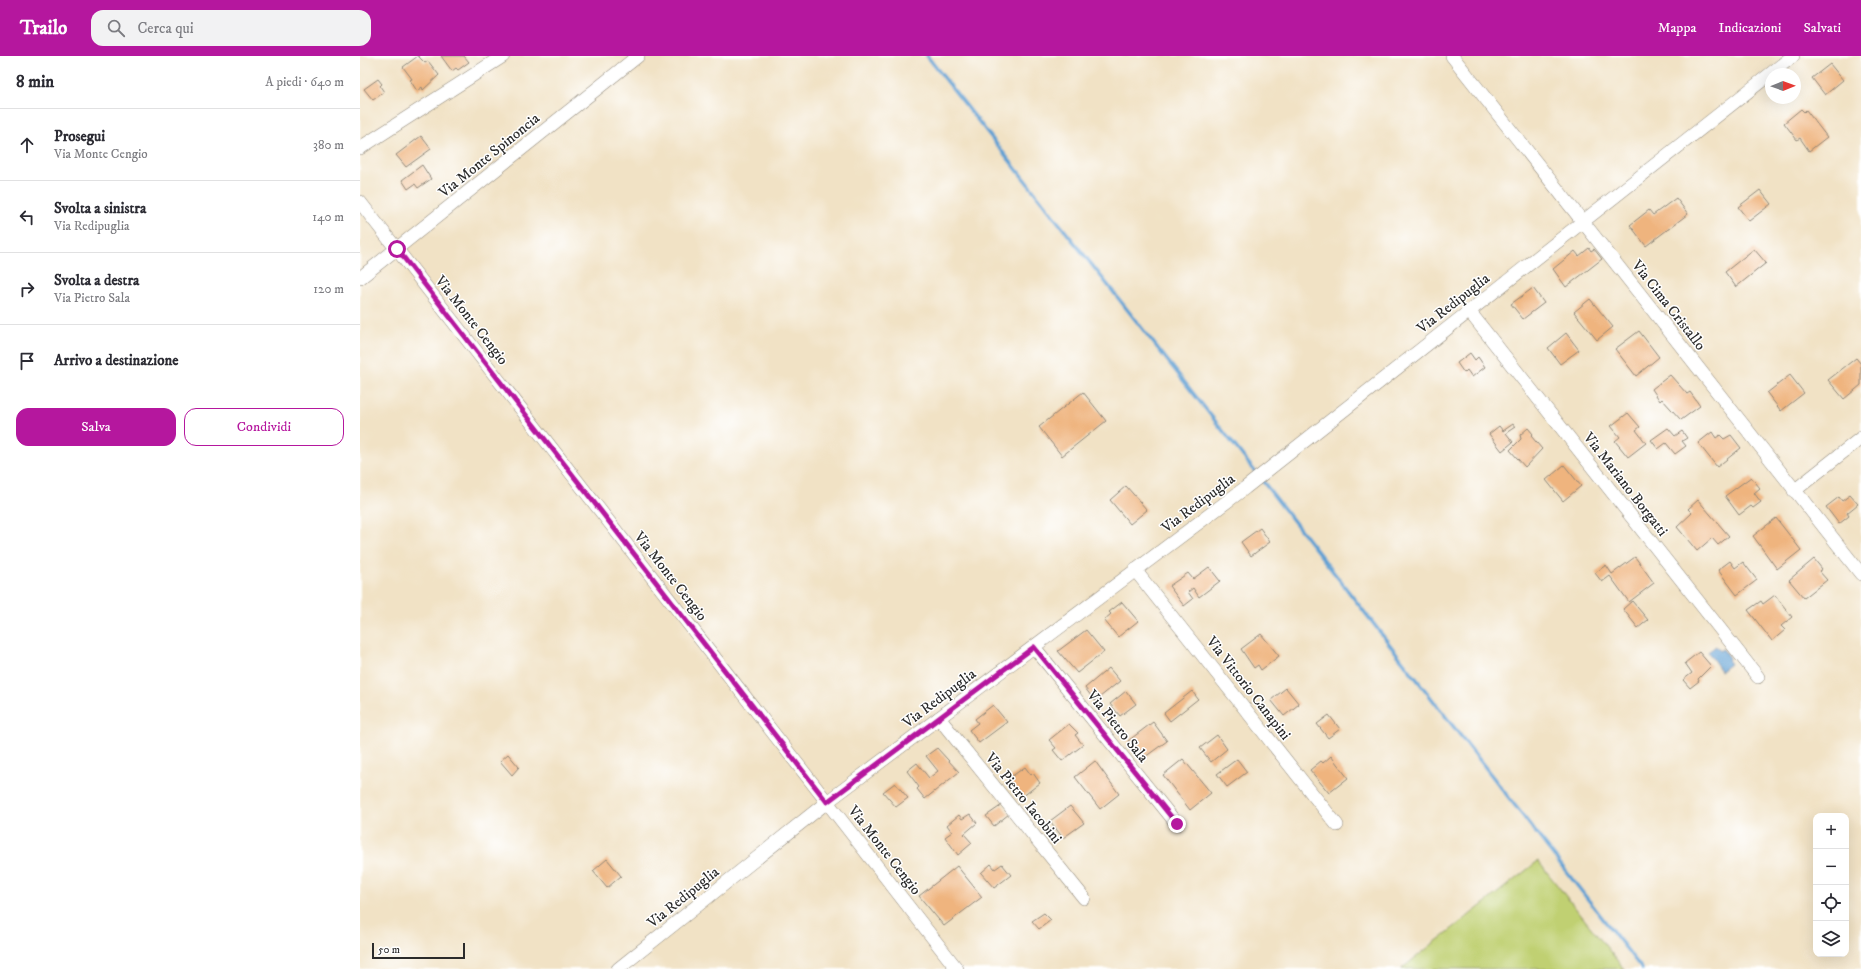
<!DOCTYPE html>
<html lang="it">
<head>
<meta charset="utf-8">
<style>
  :root { --surface:#fff; --page:#f2f2f3; --text:#2b2b33; --muted:#7c7c81; --line:#e1e1e2; --accent:#b5179e }
  body { margin:0; font-family:"IM FELL DW Pica",serif; background:var(--page); color:var(--text) }
  .controls { position:absolute; right:12px; bottom:12px; display:grid; overflow:hidden; border-radius:8px; box-shadow:0 4px 16px #0002 }
  .controls button { width:36px; height:36px; display:grid; place-items:center; padding:0; border:0; border-bottom:1px solid var(--line); background:var(--surface); color:var(--text); font:20px sans-serif }
  .compass { position:absolute; left:1405px; top:12px; width:36px; height:36px; border-radius:50%; background:var(--surface); box-shadow:0 4px 16px #0002; rotate:89deg }
  .scale { position:absolute; left:12px; bottom:10px; width:93px; box-sizing:border-box; padding-left:4px; border:2px solid #2b2b2b; border-top:0; font-size:11px; line-height:14px; white-space:nowrap; color:#2b2b2b; -webkit-text-stroke:3px #fff; paint-order:stroke }
  .stop { position:absolute; width:12px; height:12px; margin:-9px; border:3px solid #b5179e; border-radius:50%; background:#fff }
  .stop.end { background:#b5179e; border-color:#fff; box-shadow:0 1px 4px #0008 }
  .list { margin:0; padding:0; list-style:none }
  h2 { display:flex; justify-content:space-between; align-items:center; height:52px; margin:0; padding:0 16px; font-size:17px }
  h2 small { font-size:13px; font-weight:400; color:var(--muted) }
  .list li { display:grid; grid-template-columns:26px 1fr auto; gap:12px; align-items:center; box-sizing:border-box; height:72px; padding:0 16px; border-top:1px solid var(--line) }
  .list b { display:block; font-size:15px; white-space:nowrap }
  .list p { margin:0; font-size:13px; white-space:nowrap; color:var(--muted) }
  .list em { font-size:13px; font-style:normal; color:var(--muted) }
  .actions { display:flex; gap:8px; padding:12px 16px }
  .actions a { flex:1; padding:9px 0; border:1px solid var(--accent); border-radius:12px; text-align:center; font-size:14px; color:var(--accent) }
  .actions .main { background:var(--accent); color:#fff }
  .icon { flex:none; width:22px; height:22px; fill:none; stroke:currentColor; stroke-width:2; stroke-linecap:round; stroke-linejoin:round }
  .map { position:relative; flex:none; width:1501px; height:913px; overflow:hidden }
  header { display:flex; align-items:center; gap:24px; box-sizing:border-box; height:56px; padding:0 20px; background:var(--accent); color:#fff }
  header strong { font-size:19px }
  nav { display:flex; gap:22px; margin-inline-start:auto; font-size:14px }
  .search { width:280px; height:36px; background:var(--page); display:flex; align-items:center; gap:10px; box-sizing:border-box; padding:0 14px; border-radius:12px; color:var(--muted); font-size:15px }
  main { display:flex }
  aside { flex:1; background:var(--surface) }
  .map>svg:first-child { display:block }
</style>
</head>
<body>
<header>
<strong>Trailo</strong>
<div class="search"><svg class="icon" aria-label="search" viewBox="0 0 24 24"><circle cx="10" cy="10" r="6"/><path d="M15 15l6 6"/></svg>Cerca qui</div>
<nav><a>Mappa</a><a>Indicazioni</a><a>Salvati</a></nav>
</header>
<main>
<aside>
<h2>8 min<small>A piedi · 640 m</small></h2>
<ul class="list">
<li><svg class="icon" aria-label="ahead" viewBox="0 0 24 24"><path d="M12 20V5M6 11l6-6 6 6"/></svg><div><b>Prosegui</b><p>Via Monte Cengio</p></div><em>380 m</em></li>
<li><svg class="icon" aria-label="left" viewBox="0 0 24 24"><path d="M17 20v-9H6M10 6l-5 5 5 5"/></svg><div><b>Svolta a sinistra</b><p>Via Redipuglia</p></div><em>140 m</em></li>
<li><svg class="icon" aria-label="right" viewBox="0 0 24 24"><path d="M7 20v-9h11M14 6l5 5-5 5"/></svg><div><b>Svolta a destra</b><p>Via Pietro Sala</p></div><em>120 m</em></li>
<li><svg class="icon" aria-label="arrive" viewBox="0 0 24 24"><path d="M6 21V4h12l-3 4 3 4H6"/></svg><div><b>Arrivo a destinazione</b></div></li>
</ul>
<div class="actions"><a class="main">Salva</a><a>Condividi</a></div>
</aside>
<div class="map">
<svg width="1501" height="913" viewBox="0 0 1501 913">
  <rect width="100%" height="100%" fill="#fff"/>
  <filter id="ink" filterUnits="userSpaceOnUse"><feTurbulence type="fractalNoise" baseFrequency=".025" numOctaves="2"/><feDisplacementMap in="SourceGraphic" scale="8" xChannelSelector="R" yChannelSelector="G"/><feConvolveMatrix kernelMatrix="1 2 1 2 8 2 1 2 1" color-interpolation-filters="sRGB"/></filter>
  <filter id="wash" filterUnits="userSpaceOnUse"><feTurbulence type="fractalNoise" baseFrequency=".012" numOctaves="4" result="noise"/><feDisplacementMap in="SourceGraphic" scale="16" xChannelSelector="R" yChannelSelector="G"/><feGaussianBlur stdDeviation="0.9" result="paint"/><feColorMatrix in="noise" values="0 0 0 0 0 0 0 0 0 0 0 0 0 0 0 0 0 1.4 0 .05"/><feComposite in="paint" operator="in"/></filter>
  <g filter="url(#wash)">
    <rect width="100%" height="100%" fill="#f1e2c5"/>
    <polygon fill="#c0d072" stroke="#767e4e" points="1178,805 1264,913 1041,913"/>
    <polygon fill="#61a0d3" stroke="#46667f" points="1356,590 1360,595 1363,593 1369,602 1368,605 1370,608 1361,615 1348,596"/>
    <g fill="none" stroke-linecap="round" stroke-linejoin="round">
      <g stroke="#61a0d3" stroke-width="3.5">
        <polyline points="567,0 897,418"/>
        <polyline points="901,423 1282,913"/>
      </g>
    </g>
    <g id="blocks">
      <g fill="#efb47e">
        <polygon points="58,0 65,7 68,5 79,19 63,34 62,31 57,35 50,24 52,23 43,11"/>
        <polygon points="81,0 104,0 109,6 98,14 96,12 92,15"/>
        <polygon points="1470,8 1483,24 1465,39 1452,22"/>
        <polygon points="18,23 22,28 20,30 24,36 13,44 4,33"/>
        <polygon points="1441,53 1444,56 1446,54 1467,81 1449,95 1440,82 1437,84 1424,67"/>
        <polygon points="61,80 71,93 46,111 36,99"/>
        <polygon points="62,109 71,123 58,132 55,128 48,133 42,124"/>
        <polygon points="1400,134 1411,148 1389,165 1378,151"/>
        <polygon points="1316,142 1328,158 1286,190 1270,169 1289,154 1293,159"/>
        <polygon points="1229,192 1231,195 1234,193 1242,203 1206,231 1193,213 1215,195 1219,200"/>
        <polygon points="1394,193 1406,207 1376,231 1365,216"/>
        <polygon points="1173,232 1184,247 1163,263 1151,248"/>
        <polygon points="1230,243 1253,271 1237,284 1214,256"/>
        <polygon points="1279,275 1299,301 1276,320 1255,293"/>
        <polygon points="1206,277 1219,294 1200,308 1188,292"/>
        <polygon points="1110,297 1115,304 1118,301 1125,311 1112,321 1107,314 1104,317 1097,307"/>
        <polygon points="1496,302 1501,308 1501,329 1484,343 1468,324"/>
        <polygon points="1310,319 1327,338 1330,336 1340,350 1321,364 1302,343 1300,345 1292,333"/>
        <polygon points="1430,319 1444,337 1421,355 1407,337"/>
        <polygon points="723,336 746,365 702,400 679,371"/>
        <polygon points="1268,357 1280,371 1276,374 1286,387 1268,401 1255,385 1260,381 1251,370"/>
        <polygon points="1153,368 1155,371 1146,377 1153,386 1142,395 1129,378 1139,370 1143,375"/>
        <polygon points="1168,372 1173,378 1171,380 1182,393 1165,411 1150,394 1161,383 1160,379"/>
        <polygon points="1308,372 1315,380 1322,375 1327,382 1322,385 1326,390 1315,398 1306,387 1298,393 1291,384"/>
        <polygon points="1352,376 1356,382 1360,379 1364,383 1371,379 1381,392 1357,411 1338,387"/>
        <polygon points="1204,409 1221,430 1203,445 1186,424"/>
        <polygon points="1391,421 1400,432 1394,437 1401,446 1393,452 1391,450 1379,459 1365,440"/>
        <polygon points="766,430 787,454 770,468 750,444"/>
        <polygon points="1490,439 1498,448 1487,457 1489,460 1479,468 1466,451 1479,441 1482,445"/>
        <polygon points="1338,444 1369,480 1358,489 1352,482 1337,495 1317,471 1332,457 1328,453"/>
        <polygon points="1416,462 1441,494 1417,513 1393,480"/>
        <polygon points="900,472 910,486 891,500 881,486"/>
        <polygon points="1275,501 1294,527 1269,546 1250,520 1242,526 1235,517 1246,509 1252,518"/>
        <polygon points="1454,503 1462,513 1459,515 1467,524 1444,542 1429,524"/>
        <polygon points="1370,505 1375,512 1383,506 1397,524 1377,539 1358,514"/>
        <polygon points="849,511 860,525 839,541 833,532 828,536 833,543 824,550 809,530 828,517 833,523"/>
        <polygon points="1415,539 1432,561 1421,570 1425,574 1412,585 1388,554 1401,545 1403,548"/>
        <polygon points="1272,545 1288,564 1278,572 1263,553"/>
        <polygon points="762,546 778,565 758,581 744,564 751,558 749,556"/>
        <polygon points="726,574 744,596 717,617 698,595"/>
        <polygon points="901,578 919,600 901,614 898,609 894,612 881,593"/>
        <polygon points="1339,596 1351,610 1338,623 1339,625 1330,632 1323,624 1332,617 1325,607"/>
        <polygon points="749,612 760,625 735,645 725,632"/>
        <polygon points="926,632 939,648 924,660 911,644"/>
        <polygon points="766,635 776,648 760,660 750,648"/>
        <polygon points="832,635 838,643 810,665 804,657"/>
        <polygon points="633,649 647,666 619,687 609,674 618,667 615,663"/>
        <polygon points="969,659 980,673 968,682 957,668"/>
        <polygon points="793,666 807,685 785,701 779,693 777,695 768,685"/>
        <polygon points="709,668 718,677 715,679 723,689 702,705 693,694 696,692 689,684"/>
        <polygon points="857,679 867,693 851,706 840,692"/>
        <polygon points="577,692 599,716 565,743 557,733 559,731 547,715 557,707 569,722 578,715 566,700"/>
        <polygon points="148,698 159,711 152,719 140,705"/>
        <polygon points="971,700 988,722 969,737 950,714 961,705 963,707"/>
        <polygon points="823,703 851,737 830,754 803,719"/>
        <polygon points="877,703 887,716 867,731 857,718"/>
        <polygon points="735,705 759,738 740,753 715,721"/>
        <polygon points="665,711 671,719 673,717 680,727 662,741 648,723"/>
        <polygon points="535,727 548,742 536,751 523,736"/>
        <polygon points="642,749 649,758 634,770 626,760"/>
        <polygon points="710,750 724,767 703,782 690,765"/>
        <polygon points="610,758 617,767 604,778 612,787 598,799 585,781 592,776 587,769 599,759 602,763"/>
        <polygon points="247,803 261,820 247,832 233,815"/>
        <polygon points="631,808 635,813 642,808 651,819 634,832 621,817"/>
        <polygon points="597,810 622,841 584,870 559,840"/>
        <polygon points="684,857 691,864 679,873 672,865"/>
      </g>
    </g>
  </g>
  <g filter="url(#ink)">
    <use href="#blocks" fill-opacity="0" stroke="#8e8678" stroke-width="1"/>
    <g fill="none" stroke-linecap="round" stroke-linejoin="round">
      <g stroke="#8e8678" stroke-width="14">
        <g id="street">
          <polyline points="1092,0 1501,518"/>
          <polyline points="0,92 143,0"/>
          <polyline points="0,146 597,913"/>
          <polyline points="0,222 278,0"/>
          <polyline points="1109,255 1398,621"/>
          <polyline points="1434,435 1501,382"/>
          <polyline points="775,514 977,769"/>
          <polyline points="674,591 817,768"/>
          <polyline points="579,662 724,842"/>
          <polyline points="258,913 467,746 885,432 1433,0"/>
        </g>
      </g>
      <use href="#street" stroke="#fff" stroke-width="13"/>
    </g>
  </g>
  <g fill="none" stroke-linecap="round" stroke-linejoin="round" filter="url(#ink)">
    <polyline stroke="#b5179e" stroke-width="5" points="37,193 467,746 674,591 817,768"/>
  </g>
  <g text-anchor="middle" stroke-width="3" stroke-linejoin="round" paint-order="stroke">
    <g font-size="15" fill="#2b2b2b" stroke="#fff">
      <text transform="translate(129 99) rotate(-39)" y="5">Via Monte Spinoncia</text>
      <text transform="translate(1093 247) rotate(-38)" y="5">Via Redipuglia</text>
      <text transform="translate(1309 249) rotate(52)" y="5">Via Cima Cristallo</text>
      <text transform="translate(112 264) rotate(52)" y="5">Via Monte Cengio</text>
      <text transform="translate(1266 428) rotate(52)" y="5">Via Mariano Borgatti</text>
      <text transform="translate(838 447) rotate(-37)" y="5">Via Redipuglia</text>
      <text transform="translate(311 520) rotate(52)" y="5">Via Monte Cengio</text>
      <text transform="translate(889 632) rotate(52)" y="5">Via Vittorio Canapini</text>
      <text transform="translate(579 642) rotate(-37)" y="5">Via Redipuglia</text>
      <text transform="translate(758 670) rotate(51)" y="5">Via Pietro Sala</text>
      <text transform="translate(664 742) rotate(51)" y="5">Via Pietro Iacobini</text>
      <text transform="translate(525 794) rotate(52)" y="5">Via Monte Cengio</text>
      <text transform="translate(323 841) rotate(-39)" y="5">Via Redipuglia</text>
    </g>
  </g>
</svg>
<div class="controls">
<button>+</button>
<button>−</button>
<button><svg class="icon" aria-label="locate" viewBox="0 0 24 24"><circle cx="12" cy="12" r="6"/><path d="M12 2v4M12 18v4M2 12h4M18 12h4"/></svg></button>
<button><svg class="icon" aria-label="layers" viewBox="0 0 24 24"><path d="M12 4l9 5-9 5-9-5zM3 14l9 5 9-5"/></svg></button>
</div>
<svg class="compass" viewBox="-18 -18 36 36"><path d="M0-13l5 13h-10z" fill="#e53935"/><path d="M0 13l5-13h-10z" fill="#7c7c81"/></svg>
<div class="scale">50 m</div>
<div class="stop" style="left:37px;top:193px"></div>
<div class="stop end" style="left:817px;top:768px"></div>
</div>
</main>
</body>
</html>
